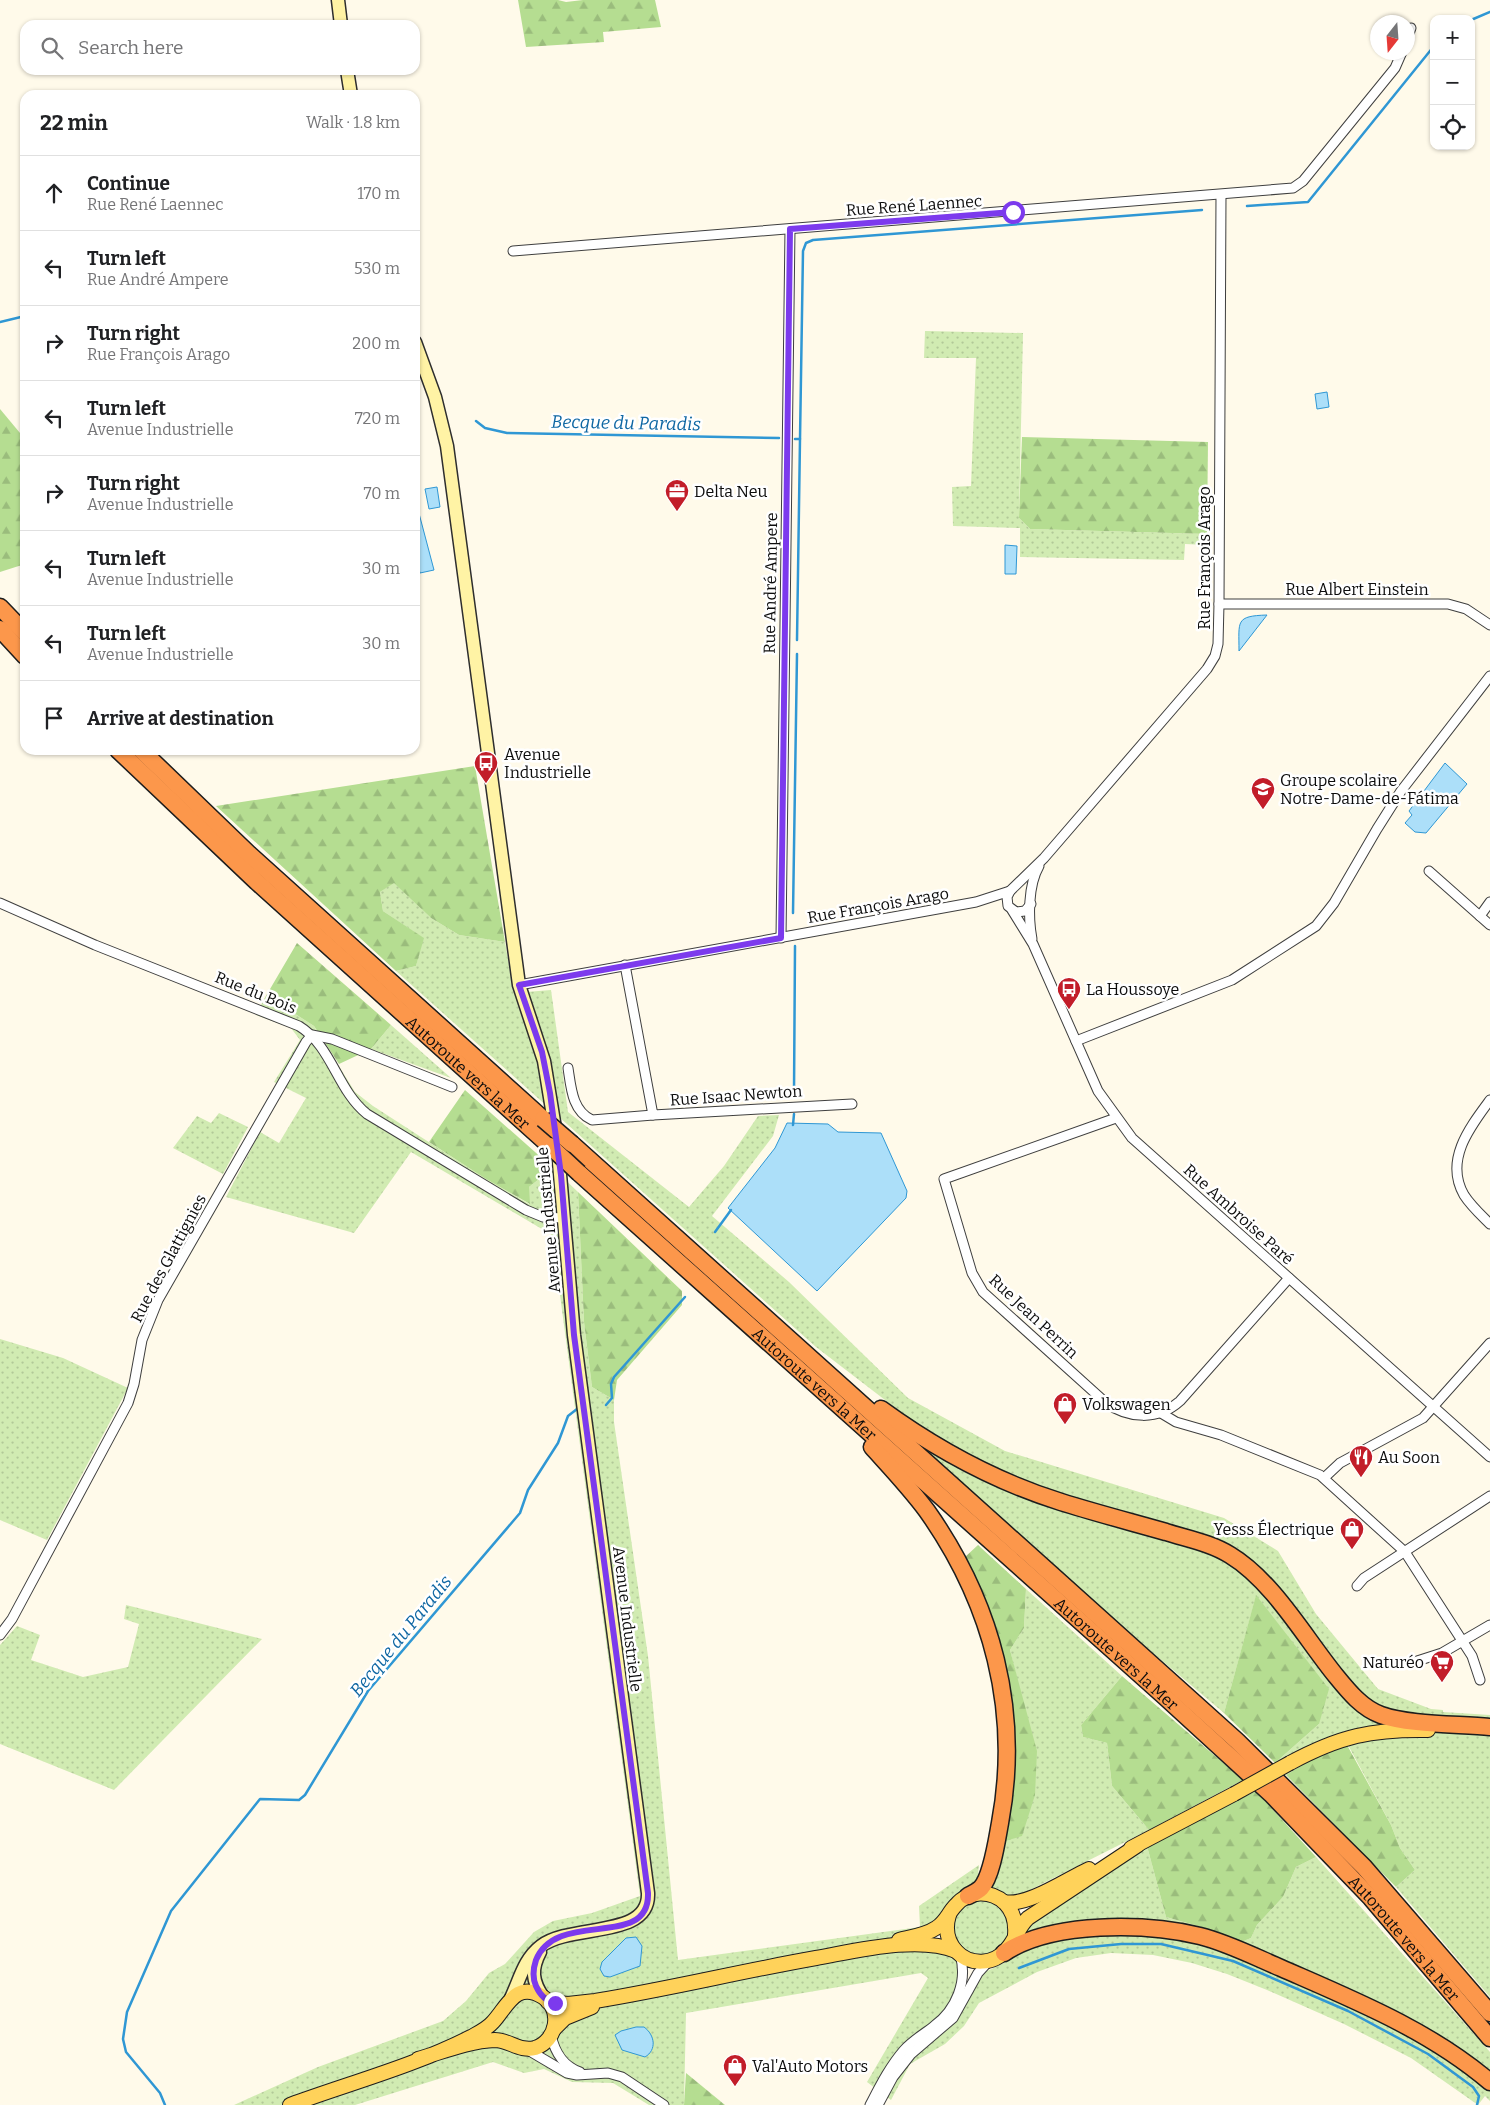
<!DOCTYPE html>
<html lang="en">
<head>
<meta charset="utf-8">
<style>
  :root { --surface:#fff; --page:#f6f6f6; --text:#202124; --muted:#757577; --line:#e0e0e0 }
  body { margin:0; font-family:Bitter,serif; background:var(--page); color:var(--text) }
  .controls { position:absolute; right:15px; top:15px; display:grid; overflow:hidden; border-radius:10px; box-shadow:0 1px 4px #0004 }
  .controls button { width:45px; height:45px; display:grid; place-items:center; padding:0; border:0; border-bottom:1px solid var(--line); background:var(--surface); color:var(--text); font:25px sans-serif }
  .compass { position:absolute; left:1370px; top:15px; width:45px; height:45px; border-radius:50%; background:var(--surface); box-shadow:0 1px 4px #0004; rotate:197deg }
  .stop { position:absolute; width:15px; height:15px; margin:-11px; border:4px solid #7c3aed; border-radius:50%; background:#fff }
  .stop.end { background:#7c3aed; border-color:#fff; box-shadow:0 1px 5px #0008 }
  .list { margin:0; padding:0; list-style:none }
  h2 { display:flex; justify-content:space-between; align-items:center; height:65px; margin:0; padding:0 20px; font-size:21px }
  h2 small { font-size:16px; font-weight:400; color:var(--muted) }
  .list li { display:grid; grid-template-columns:32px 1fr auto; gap:15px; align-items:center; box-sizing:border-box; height:75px; padding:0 20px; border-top:1px solid var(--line) }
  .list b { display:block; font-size:19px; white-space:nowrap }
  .list p { margin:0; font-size:16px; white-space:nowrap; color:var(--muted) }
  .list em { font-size:16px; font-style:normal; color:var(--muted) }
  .icon { flex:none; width:28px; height:28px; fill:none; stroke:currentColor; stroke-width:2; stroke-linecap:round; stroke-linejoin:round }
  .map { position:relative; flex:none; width:1490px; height:2105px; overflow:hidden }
  .search { position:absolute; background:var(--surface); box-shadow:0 1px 4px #0004; left:20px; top:20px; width:400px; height:55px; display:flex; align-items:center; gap:12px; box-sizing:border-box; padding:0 18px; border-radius:15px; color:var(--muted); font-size:19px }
  .panel { position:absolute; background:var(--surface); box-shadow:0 1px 4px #0004; left:20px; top:90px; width:400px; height:665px; border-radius:15px }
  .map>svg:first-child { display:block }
</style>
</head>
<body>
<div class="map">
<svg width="1490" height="2105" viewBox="0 0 1490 2105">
  <defs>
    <pattern id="grass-dots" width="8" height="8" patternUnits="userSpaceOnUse" patternTransform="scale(1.25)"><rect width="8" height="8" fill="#d1ebb2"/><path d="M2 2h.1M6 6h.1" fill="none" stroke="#b2c898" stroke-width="1.8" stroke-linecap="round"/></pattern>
    <pattern id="forest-firs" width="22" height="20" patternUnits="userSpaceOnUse" patternTransform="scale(1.25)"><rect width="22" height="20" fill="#b5dd91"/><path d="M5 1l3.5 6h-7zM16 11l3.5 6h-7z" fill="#9abc7c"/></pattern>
  </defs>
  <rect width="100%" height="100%" fill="#fffaea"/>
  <g fill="url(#grass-dots)">
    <polygon points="925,331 1023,333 1019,518 1030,529 1207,534 1206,545 1185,544 1184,560 1020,557 1020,528 953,526 952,487 971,486 976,358 924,358"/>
    <polygon points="394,882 431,918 459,935 505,942 514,993 551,990 568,1112 689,1207 724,1166 758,1116 779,1115 773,1136 712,1216 789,1282 908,1398 1005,1451 1224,1518 1278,1551 1316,1614 1378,1689 1431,1709 1443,1710 1443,1712 1490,1715 1490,1997 1396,1887 1415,1870 1400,1848 1391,1825 1348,1745 1310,1760 1286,1775 1275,1763 1319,1724 1256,1596 1224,1713 1134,1637 922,1448 928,1433 816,1347 396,971 416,966 423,938 383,911 380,892"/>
    <polygon points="263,1001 289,1010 314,1026 355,1092 373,1106 486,1179 529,1204 529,1187 553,1168 578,1192 584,1322 592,1387 614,1400 614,1422 648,1656 678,1960 920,1927 919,1906 979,1865 977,1884 932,1927 935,1949 946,1952 957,1962 957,1981 973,1991 985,1972 1010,1960 1019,1949 1028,1928 1054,1907 1147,1846 1166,1917 1205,1928 1240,1942 1251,1938 1257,1925 1283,1897 1296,1867 1316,1857 1490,2052 1490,2101 1485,2096 1478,2105 1411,2058 1344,2024 1267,1990 1227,1974 1192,1963 1153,1955 1111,1953 1076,1958 1037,1972 979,2003 964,2026 945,2044 910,2064 891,2100 867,2082 928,1978 921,1973 686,2013 684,2105 649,2105 613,2083 572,2082 544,2069 524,2073 493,2062 355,2105 234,2105 318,2067 443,2021 466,2001 489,1973 505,1964 534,1932 553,1921 592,1913 640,1896 552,1235 411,1152 354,1233 226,1197 260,1132 279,1143 306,1098 274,1082 300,1040 291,1028 256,1015"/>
    <polygon points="391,1025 451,1078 371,1049"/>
    <polygon points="219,1113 248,1127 223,1174 173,1148 197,1116 211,1123"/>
    <polygon points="0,1339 63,1358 128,1388 47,1540 0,1520"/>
    <polygon points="1026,1589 1122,1676 1081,1725 1083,1737 1107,1743 1112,1786 1149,1830 1014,1898 989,1888 1024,1707 1010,1650 1024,1628"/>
    <polygon points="126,1605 262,1639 114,1790 0,1744 0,1645 17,1626 40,1635 31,1660 83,1677 128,1667 139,1624 124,1619"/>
    <circle cx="981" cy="1928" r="27"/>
  </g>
  <g fill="url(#forest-firs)">
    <polygon points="518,0 558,0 566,2 583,0 655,0 661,27 603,32 604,42 526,47"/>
    <polygon points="0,409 25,439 25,564 0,572"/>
    <polygon points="1022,437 1208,442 1207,534 1030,529 1019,518"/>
    <polygon points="475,766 505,942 459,935 431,918 394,883 380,892 383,911 424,938 416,966 396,971 216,806"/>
    <polygon points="297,943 391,1025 371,1049 339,1064 314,1026 289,1010 263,1001"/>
    <polygon points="465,1090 553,1168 529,1187 530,1204 486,1179 429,1142"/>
    <polygon points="578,1192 682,1291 682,1305 617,1380 614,1400 592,1387 584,1322"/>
    <polygon points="978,1545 1026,1589 1024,1628 1010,1650 1037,1751 1035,1795 1022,1836 1002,1842 1008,1813 1015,1742 1000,1646 965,1557"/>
    <polygon points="1256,1595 1329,1689 1319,1724 1275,1763 1224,1713"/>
    <polygon points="1122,1676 1243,1780 1149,1830 1112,1786 1107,1743 1083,1737 1081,1725"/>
    <polygon points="1347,1745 1391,1825 1400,1848 1415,1870 1396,1887 1286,1775 1310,1760"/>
    <polygon points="1256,1791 1316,1857 1296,1867 1283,1897 1257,1925 1251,1938 1241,1942 1205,1928 1166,1917 1147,1846"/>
    <polygon points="686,2073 725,2105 684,2105"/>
  </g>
  <g fill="#acdff9" stroke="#2f97d4">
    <polygon points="1327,392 1329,407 1317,409 1315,394"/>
    <polygon points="437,487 440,507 429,509 425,489"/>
    <polygon points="416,502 434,570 420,573 415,552"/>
    <polygon points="1005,545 1017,546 1016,574 1005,574"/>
    <path d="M1267,615L1239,651C1239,621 1235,616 1267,615Z"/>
    <polygon points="1445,763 1467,784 1426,833 1415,832 1405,823 1412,815 1409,811"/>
    <polygon points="787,1123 828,1124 838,1132 881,1133 907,1191 906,1198 817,1291 728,1208 775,1148"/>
    <polygon points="636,1937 642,1946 640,1966 610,1977 604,1976 600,1969 602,1962 626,1938"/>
    <path d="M636,2027H644C655,2035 657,2050 645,2057L622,2050L615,2035L621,2031Z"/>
  </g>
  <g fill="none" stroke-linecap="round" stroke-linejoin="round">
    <g stroke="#2f97d4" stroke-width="2.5">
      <polyline points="1471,20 1490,12"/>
      <polyline points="1247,206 1308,202 1434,46"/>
      <polyline points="0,322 25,316"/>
      <polyline points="476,421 485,428 507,433 779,438"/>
      <polyline points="795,439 800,439 797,640"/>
      <polyline points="800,439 803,251 806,243 813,240 1202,210"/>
      <polyline points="793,913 797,654"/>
      <polyline points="794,1093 795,946"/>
      <polyline points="793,1125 794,1114"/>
      <polyline points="715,1232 731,1210"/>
      <polyline points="606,1405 612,1398 611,1384 614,1377 685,1297"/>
      <polyline points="1019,1968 1069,1949 1121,1944 1161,1944 1233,1961 1348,2011 1428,2054 1473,2087 1479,2096 1477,2105"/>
      <polyline points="165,2105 160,2093 126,2052 123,2039 127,2012 171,1911 260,1799 299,1800 305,1795 368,1691 520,1513 528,1490 558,1443 568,1416 577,1409"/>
    </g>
    <g stroke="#3f3f3f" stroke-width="11">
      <g id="street">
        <polyline points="1408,36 1411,28"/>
        <polyline points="513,251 1293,188 1303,181 1395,68 1402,52"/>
        <polyline points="1219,604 1448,604 1466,609 1490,625"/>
        <polyline points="1429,871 1490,925"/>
        <path d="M0,903L95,945L299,1026C332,1046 337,1090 367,1114L526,1210L543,1217L564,1218"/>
        <polyline points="1031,904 1025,911 1016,912 1008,906 1007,897 1010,891 1044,858 1207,669 1215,656 1218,644 1219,604 1221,195"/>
        <polyline points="1012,910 1033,944 1098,1091 1132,1138 1490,1457"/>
        <polyline points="1480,916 1490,902"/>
        <polyline points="781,938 790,229"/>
        <path d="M1032,939C1028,918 1028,885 1039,866"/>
        <polyline points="625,965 653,1115 852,1104"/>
        <polyline points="519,985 976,902 1010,891"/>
        <polyline points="1076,1041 1232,980 1316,926 1334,903 1377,829 1401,791 1490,676"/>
        <path d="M568,1068C571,1087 572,1111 592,1120L653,1115"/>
        <path d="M1490,1100C1470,1127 1444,1160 1464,1195C1471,1206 1481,1215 1490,1224"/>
        <path d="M1116,1118L944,1179L972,1273L983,1292L1105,1402C1128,1419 1158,1421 1180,1401L1289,1278"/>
        <polyline points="1161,1413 1176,1422 1221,1435 1320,1475 1405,1552 1472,1656 1480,1680"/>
        <polyline points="1324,1478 1340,1463 1423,1418 1490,1343"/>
        <polyline points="1357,1586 1364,1578 1490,1496"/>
        <polyline points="0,1635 12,1619 128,1403 134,1384 142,1340 158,1300 306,1042 312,1035 332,1039 452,1087"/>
        <polyline points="1414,1662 1442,1653 1490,1625"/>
        <path d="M551,2035C555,2053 563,2066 580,2072"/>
        <polyline points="528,2050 567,2073 577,2075 608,2073 622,2077 664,2105"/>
        <path d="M870,2105C880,2086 890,2066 904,2050C913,2040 924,2034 934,2026C956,2010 968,1981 960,1955"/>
        <polyline points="878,2105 893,2077 911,2054 953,2018 978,1973 989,1961"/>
      </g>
    </g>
    <g stroke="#2e2e2e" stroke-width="15">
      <g id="secondary">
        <polyline points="338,0 341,25"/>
        <polyline points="347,70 351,95"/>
        <path d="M415,342L435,397L447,446L519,985L544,1061L557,1140L574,1335L648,1893C650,1939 572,1923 541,1946C524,1959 520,1979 511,1998"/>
        <path d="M540,1952C531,1969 532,1981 543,1997"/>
      </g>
    </g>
    <g stroke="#1d1d1d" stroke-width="16">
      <g id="primary">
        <path d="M1290,1763C1340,1736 1372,1729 1428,1730"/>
        <polyline points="1131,1848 1234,1794"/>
        <path d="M1004,1902C1027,1907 1067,1879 1089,1869"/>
        <path d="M949,1915C945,1928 947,1941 956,1951C970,1966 994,1965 1007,1949C1016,1939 1018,1927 1028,1918L1138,1845"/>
        <path d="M899,1940C911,1937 926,1935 936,1928C946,1922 948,1913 956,1905C969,1890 991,1890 1005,1903C1014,1912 1016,1923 1015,1935"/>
        <path d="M548,2002L568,2004L595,2001C669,1989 742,1971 816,1958C856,1951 918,1935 956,1951"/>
        <polyline points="554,2029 565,2018 592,2007"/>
        <path d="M290,2105C350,2083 414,2066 471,2037C478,2033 487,2029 493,2022C507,2007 516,1980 543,1997C563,2010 557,2041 535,2048C520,2052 509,2040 495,2040C469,2041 442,2052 418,2059"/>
      </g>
    </g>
    <g stroke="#1d1d1d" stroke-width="19">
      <g id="highway">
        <polyline points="0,607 25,633"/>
        <polyline points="0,629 25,656"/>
        <path id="s1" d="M118,750L257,882L550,1146"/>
        <polyline points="141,750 249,854 543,1119"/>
        <polyline points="572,1144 1237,1741 1364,1867 1490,2013"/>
        <path id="s2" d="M579,1173L1164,1696L1271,1794L1371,1898L1490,2038"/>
        <path d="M881,1409C936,1449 997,1482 1061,1502C1096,1513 1131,1522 1166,1532C1188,1539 1211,1543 1230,1555C1273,1581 1305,1638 1336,1676C1349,1692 1362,1708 1381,1715C1408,1725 1460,1724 1490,1727"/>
        <path d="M872,1447C891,1468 910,1488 927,1511C992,1603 1021,1711 1000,1823C997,1839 992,1876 981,1888C978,1891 972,1894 968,1896"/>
        <path d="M1004,1953C1052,1921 1146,1923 1200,1936C1228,1943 1255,1957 1281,1968C1354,2000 1429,2030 1490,2082"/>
      </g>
    </g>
    <use href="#street" stroke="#fff" stroke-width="9"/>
    <use href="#secondary" stroke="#fff3a5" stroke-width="12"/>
    <use href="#primary" stroke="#ffd25a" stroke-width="14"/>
    <use href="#highway" stroke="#fc974b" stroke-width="16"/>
    <g stroke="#1d1d1d" stroke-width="16" stroke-linecap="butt">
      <polyline id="primary-bridge" points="1234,1794 1290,1763"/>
    </g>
    <g stroke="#1d1d1d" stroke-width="19" stroke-linecap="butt">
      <g id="highway-bridge">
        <polyline points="543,1119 572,1144"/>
        <polyline points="550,1146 579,1173"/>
      </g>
    </g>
    <use href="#primary-bridge" stroke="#ffd25a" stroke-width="14"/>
    <use href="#highway-bridge" stroke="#fc974b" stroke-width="16"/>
  </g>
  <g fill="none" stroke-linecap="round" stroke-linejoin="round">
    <path stroke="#7c3aed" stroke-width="6" d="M555,2003C545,2001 540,1995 536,1986C532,1977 533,1969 536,1960C557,1908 650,1951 648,1893L574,1335L561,1175L550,1093L542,1052L519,985L781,938L790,229L1013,212"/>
  </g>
  <defs>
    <g id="office-pin" transform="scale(1.25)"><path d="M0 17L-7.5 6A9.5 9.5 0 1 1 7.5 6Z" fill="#c21d29" stroke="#fff"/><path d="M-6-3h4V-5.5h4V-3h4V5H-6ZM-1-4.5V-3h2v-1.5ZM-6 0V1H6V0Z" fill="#fff"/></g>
    <g id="bus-pin" transform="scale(1.25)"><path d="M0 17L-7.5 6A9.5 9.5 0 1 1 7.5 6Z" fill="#c21d29" stroke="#fff"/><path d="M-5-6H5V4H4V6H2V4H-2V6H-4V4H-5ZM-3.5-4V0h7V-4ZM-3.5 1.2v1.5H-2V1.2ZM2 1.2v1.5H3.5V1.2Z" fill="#fff"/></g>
    <g id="school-pin" transform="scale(1.25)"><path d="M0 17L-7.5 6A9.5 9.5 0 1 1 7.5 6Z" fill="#c21d29" stroke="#fff"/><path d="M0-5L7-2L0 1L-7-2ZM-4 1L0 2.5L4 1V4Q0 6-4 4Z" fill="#fff"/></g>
    <g id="shop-pin" transform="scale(1.25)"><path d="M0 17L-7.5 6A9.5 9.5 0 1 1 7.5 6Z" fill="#c21d29" stroke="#fff"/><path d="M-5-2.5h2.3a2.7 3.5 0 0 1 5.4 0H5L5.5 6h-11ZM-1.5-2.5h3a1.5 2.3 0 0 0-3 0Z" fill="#fff"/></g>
    <g id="restaurant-pin" transform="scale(1.25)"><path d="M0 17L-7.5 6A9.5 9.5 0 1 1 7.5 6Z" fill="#c21d29" stroke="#fff"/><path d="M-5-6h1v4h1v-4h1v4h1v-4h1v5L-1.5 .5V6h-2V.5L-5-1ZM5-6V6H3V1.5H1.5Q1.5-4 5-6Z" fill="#fff"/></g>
    <g id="supermarket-pin" transform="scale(1.25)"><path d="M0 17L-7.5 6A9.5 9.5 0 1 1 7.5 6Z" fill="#c21d29" stroke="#fff"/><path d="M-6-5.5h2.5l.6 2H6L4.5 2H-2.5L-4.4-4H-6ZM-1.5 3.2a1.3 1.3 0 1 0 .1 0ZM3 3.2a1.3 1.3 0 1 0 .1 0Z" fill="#fff"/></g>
  </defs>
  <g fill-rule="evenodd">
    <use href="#office-pin" x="677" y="491"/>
    <use href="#bus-pin" x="486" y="763"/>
    <use href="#school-pin" x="1263" y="789"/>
    <use href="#bus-pin" x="1069" y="989"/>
    <use href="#shop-pin" x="1065" y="1404"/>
    <use href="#restaurant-pin" x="1361" y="1457"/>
    <use href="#shop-pin" x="1352" y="1529"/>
    <use href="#supermarket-pin" x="1442" y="1662"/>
    <use href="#shop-pin" x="735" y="2066"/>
  </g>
  <g text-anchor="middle" stroke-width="5" stroke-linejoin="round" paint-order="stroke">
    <g font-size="16" fill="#0c0c0c" stroke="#fff">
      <text transform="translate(914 205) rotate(-4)" y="6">Rue René Laennec</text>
      <text transform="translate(1204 558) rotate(-90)" y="6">Rue François Arago</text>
      <text transform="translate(770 583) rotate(-89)" y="6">Rue André Ampere</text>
      <text x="1357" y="595">Rue Albert Einstein</text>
      <text transform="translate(878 905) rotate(-10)" y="6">Rue François Arago</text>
      <text transform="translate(256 992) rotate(22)" y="6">Rue du Bois</text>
      <text dy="6" stroke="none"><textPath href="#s1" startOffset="476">Autoroute vers la Mer</textPath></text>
      <text transform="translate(736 1095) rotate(-4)" y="6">Rue Isaac Newton</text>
      <text transform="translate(1239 1214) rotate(42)" y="6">Rue Ambroise Paré</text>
      <text transform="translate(548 1220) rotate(-95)" y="6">Avenue Industrielle</text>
      <text transform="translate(168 1258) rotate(-62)" y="6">Rue des Glattignies</text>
      <text transform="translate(1034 1316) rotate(43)" y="6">Rue Jean Perrin</text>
      <text dy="6" stroke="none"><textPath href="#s2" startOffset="316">Autoroute vers la Mer</textPath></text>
      <text transform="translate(628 1619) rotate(83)" y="6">Avenue Industrielle</text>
      <text dy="6" stroke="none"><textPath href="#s2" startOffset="721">Autoroute vers la Mer</textPath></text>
      <text dy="6" stroke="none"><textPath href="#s2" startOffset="1126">Autoroute vers la Mer</textPath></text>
    </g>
    <g font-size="16" fill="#0c0c0c" stroke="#fff" text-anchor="start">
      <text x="694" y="497">Delta Neu</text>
      <text x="504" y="760">Avenue<tspan x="504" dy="18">Industrielle</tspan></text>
      <text x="1280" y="786">Groupe scolaire<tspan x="1280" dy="18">Notre-Dame-de-Fátima</tspan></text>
      <text x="1086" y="995">La Houssoye</text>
      <text x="1082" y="1410">Volkswagen</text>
      <text x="1378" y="1463">Au Soon</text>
      <text x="1334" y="1535" text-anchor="end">Yesss Électrique</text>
      <text x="1424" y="1668" text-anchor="end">Naturéo</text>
      <text x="752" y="2072">Val'Auto Motors</text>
    </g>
    <g font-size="18" font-style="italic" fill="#0f67a3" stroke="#fff">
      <text transform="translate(626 423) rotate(1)" y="6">Becque du Paradis</text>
      <text transform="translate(401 1636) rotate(-51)" y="6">Becque du Paradis</text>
    </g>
  </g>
</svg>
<div class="controls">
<button>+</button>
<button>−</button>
<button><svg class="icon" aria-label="locate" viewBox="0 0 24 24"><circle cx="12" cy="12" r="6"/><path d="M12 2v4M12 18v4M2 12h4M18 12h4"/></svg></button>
</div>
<svg class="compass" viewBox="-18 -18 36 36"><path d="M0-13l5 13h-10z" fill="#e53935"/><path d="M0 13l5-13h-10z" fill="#757577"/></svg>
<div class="stop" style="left:1013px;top:212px"></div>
<div class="stop end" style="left:555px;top:2003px"></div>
<div class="search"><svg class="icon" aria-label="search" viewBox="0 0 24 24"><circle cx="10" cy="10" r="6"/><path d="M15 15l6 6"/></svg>Search here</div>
<section class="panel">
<h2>22 min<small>Walk · 1.8 km</small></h2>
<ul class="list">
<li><svg class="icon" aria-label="ahead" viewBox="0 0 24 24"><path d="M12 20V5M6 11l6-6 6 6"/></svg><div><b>Continue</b><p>Rue René Laennec</p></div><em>170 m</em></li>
<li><svg class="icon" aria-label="left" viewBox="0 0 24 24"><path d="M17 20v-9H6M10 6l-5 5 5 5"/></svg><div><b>Turn left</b><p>Rue André Ampere</p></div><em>530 m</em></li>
<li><svg class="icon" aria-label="right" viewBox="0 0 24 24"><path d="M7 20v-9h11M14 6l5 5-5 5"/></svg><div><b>Turn right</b><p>Rue François Arago</p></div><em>200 m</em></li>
<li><svg class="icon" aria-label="left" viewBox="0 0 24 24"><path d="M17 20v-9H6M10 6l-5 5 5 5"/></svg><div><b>Turn left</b><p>Avenue Industrielle</p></div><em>720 m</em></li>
<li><svg class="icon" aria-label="right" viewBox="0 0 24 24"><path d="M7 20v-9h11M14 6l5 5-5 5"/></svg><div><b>Turn right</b><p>Avenue Industrielle</p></div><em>70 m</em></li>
<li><svg class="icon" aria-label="left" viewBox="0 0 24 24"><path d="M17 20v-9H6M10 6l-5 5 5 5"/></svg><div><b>Turn left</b><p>Avenue Industrielle</p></div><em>30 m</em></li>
<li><svg class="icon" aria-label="left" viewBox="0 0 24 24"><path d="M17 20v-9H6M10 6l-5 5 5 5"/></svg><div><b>Turn left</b><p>Avenue Industrielle</p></div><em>30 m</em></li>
<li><svg class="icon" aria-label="arrive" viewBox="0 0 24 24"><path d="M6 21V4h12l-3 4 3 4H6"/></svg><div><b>Arrive at destination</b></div></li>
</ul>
</section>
</div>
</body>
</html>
